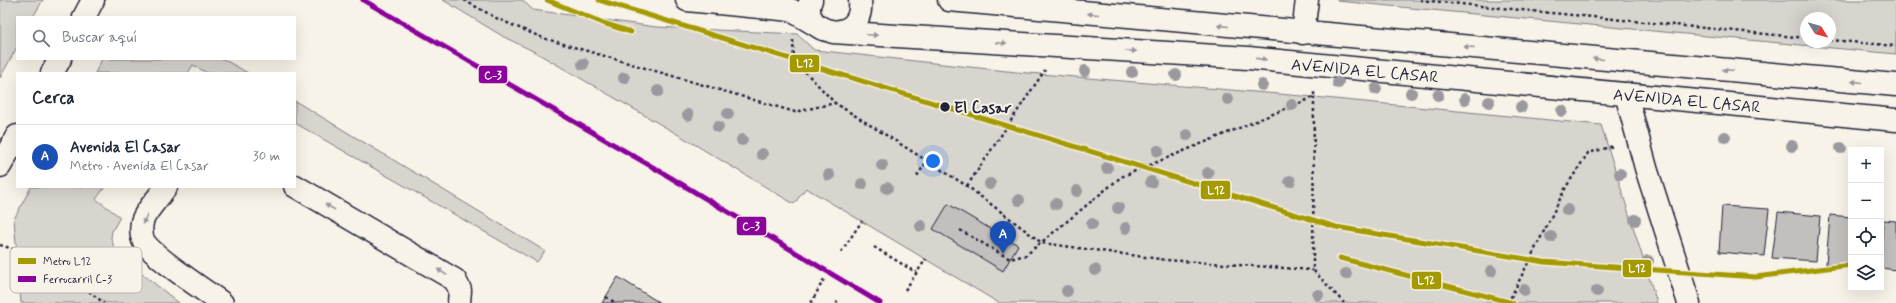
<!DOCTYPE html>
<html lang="es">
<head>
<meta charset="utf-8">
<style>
  :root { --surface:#fff; --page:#f6f6f7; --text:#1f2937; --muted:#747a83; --line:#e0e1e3; --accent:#2563eb }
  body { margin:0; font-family:Mynerve,sans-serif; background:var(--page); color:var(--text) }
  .controls { position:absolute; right:12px; bottom:12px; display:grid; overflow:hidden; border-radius:0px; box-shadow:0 4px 16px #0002 }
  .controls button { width:36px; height:36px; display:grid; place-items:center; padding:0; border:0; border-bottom:1px solid var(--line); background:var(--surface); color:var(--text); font:20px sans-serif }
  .compass { position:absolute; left:1800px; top:12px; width:36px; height:36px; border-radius:50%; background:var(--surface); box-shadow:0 4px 16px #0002; rotate:127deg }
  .you { position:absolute; left:933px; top:161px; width:14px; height:14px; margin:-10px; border:3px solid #fff; border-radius:50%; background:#1a73e8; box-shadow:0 0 0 6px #1a73e833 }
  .badge { display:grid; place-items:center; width:26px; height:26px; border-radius:50%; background:var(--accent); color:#fff; font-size:13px; font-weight:700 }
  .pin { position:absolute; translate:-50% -33px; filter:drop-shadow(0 1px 2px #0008) }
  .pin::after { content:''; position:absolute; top:21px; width:14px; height:12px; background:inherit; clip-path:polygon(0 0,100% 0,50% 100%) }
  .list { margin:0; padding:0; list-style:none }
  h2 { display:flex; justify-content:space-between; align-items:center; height:52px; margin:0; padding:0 16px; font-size:17px }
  h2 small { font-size:13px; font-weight:400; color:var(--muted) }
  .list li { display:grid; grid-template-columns:26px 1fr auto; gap:12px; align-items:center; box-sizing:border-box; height:64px; padding:0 16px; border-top:1px solid var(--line) }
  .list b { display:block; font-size:15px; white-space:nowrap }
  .list p { margin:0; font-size:13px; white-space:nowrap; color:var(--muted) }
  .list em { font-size:13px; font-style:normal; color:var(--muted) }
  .icon { flex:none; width:22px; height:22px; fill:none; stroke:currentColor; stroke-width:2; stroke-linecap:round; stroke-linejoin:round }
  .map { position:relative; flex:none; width:1896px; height:303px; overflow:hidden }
  .search { position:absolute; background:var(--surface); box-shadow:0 4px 16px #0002; left:16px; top:16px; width:280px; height:44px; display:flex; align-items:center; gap:10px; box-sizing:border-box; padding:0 14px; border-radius:0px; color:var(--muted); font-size:15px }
  .panel { position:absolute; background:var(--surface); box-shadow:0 4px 16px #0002; left:16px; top:72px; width:280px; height:116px; border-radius:0px }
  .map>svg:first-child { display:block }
</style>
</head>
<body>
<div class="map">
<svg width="1896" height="303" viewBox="0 0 1896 303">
  <rect width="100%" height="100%" fill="#f7f3e8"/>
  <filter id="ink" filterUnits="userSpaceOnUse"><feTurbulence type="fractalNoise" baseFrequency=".025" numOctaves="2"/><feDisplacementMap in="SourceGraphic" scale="8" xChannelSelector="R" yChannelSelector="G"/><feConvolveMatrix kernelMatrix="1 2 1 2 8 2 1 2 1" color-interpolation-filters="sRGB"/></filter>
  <g filter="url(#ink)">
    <g fill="#d8d5cf" stroke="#7d7c85" fill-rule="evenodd">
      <polygon points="0,0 43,0 33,17 17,17 17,47 0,78"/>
      <polygon points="443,0 522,0 533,10 656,27 797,34 814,50 1016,72 1314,97 1601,125 1657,303 999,303 806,188 794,204 684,138 535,52 504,37"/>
      <path d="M1896,0V54L1337,1V0ZM1806,18H1830V42H1806Z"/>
      <polygon points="102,59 223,59 248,73 207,73 193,65 188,73 95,73"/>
      <polygon points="295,101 545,251 537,262 295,123"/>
      <polygon points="31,187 105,187 96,199 120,217 112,231 111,238 116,253 179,303 21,303 14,219"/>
    </g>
    <g fill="#c2bfbd" stroke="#22223b">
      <polygon points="948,204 1018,245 1003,271 933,229"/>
      <polygon points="1722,206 1769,209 1764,256 1719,252"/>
      <polygon points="1778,212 1820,216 1816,261 1772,258"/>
      <polygon points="1830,215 1851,217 1851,266 1826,264"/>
      <polygon points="1883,220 1896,221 1896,270 1881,268"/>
      <polygon points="618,277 652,298 660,303 602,303"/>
    </g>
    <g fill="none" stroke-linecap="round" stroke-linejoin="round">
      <g stroke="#22223b" stroke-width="25">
        <g id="minor">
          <polyline points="687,0 791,10 823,29"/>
          <path d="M811,0C796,34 865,49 860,0"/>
          <polyline points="949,0 1896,85"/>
          <polyline points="84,17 93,0"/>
          <polyline points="833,32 1248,58 1896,120"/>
          <polyline points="1303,33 1307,0"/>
          <polyline points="52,73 60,59"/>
          <polyline points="1626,94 1646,168 1689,303"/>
          <polyline points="0,166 17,136"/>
          <polyline points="295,186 455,280 460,290 459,303"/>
          <path d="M166,187C160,196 144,213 142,222C141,228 141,235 143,240C150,255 207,292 222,303"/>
        </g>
      </g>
      <g stroke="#22223b" stroke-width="2.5" stroke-dasharray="3 3" stroke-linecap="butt">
        <polyline points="464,0 498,19 543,38 795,112 835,103"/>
        <polyline points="1420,0 1806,38"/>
        <polyline points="793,40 794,60 835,103 967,186 1042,243 1167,260 1313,270"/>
        <polyline points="1830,40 1896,46"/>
        <polyline points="1314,97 1313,270 1344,303"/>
        <polyline points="917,176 927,161"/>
        <polyline points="967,186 1045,70"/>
        <polyline points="960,230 1010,259 1026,255 1121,177 1314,97 1314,89"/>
        <polyline points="0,245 49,260 104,303"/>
        <polyline points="874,247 917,273"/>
        <polyline points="841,252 862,221"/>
        <polyline points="905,290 926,259"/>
        <polyline points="606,297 616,303"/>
        <polyline points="836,302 838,303"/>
        <polyline points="811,303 824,279"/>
        <polyline points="1508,303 1566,187 1588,153 1614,146"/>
      </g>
      <use href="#minor" stroke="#f7f3e8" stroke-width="22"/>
      <g stroke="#f7f3e8" stroke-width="8">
        <polyline id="rail-1" points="363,0 663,173 880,303"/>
      </g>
      <use href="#rail-1" stroke="#8b039b" stroke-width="5"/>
      <g stroke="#f7f3e8" stroke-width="8">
        <g id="metro-1">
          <polyline points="547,0 603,23 631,32"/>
          <polyline points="599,0 1336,227 1544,262 1756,277 1851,265"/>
          <polyline points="1340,258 1513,303"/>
        </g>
      </g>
      <use href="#metro-1" stroke="#a49a00" stroke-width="5"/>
    </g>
    <g fill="#9b999d">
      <circle cx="583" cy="64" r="6"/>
      <circle cx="1085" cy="71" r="6"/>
      <circle cx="1132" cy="72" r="6"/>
      <circle cx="1176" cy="75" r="6"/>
      <circle cx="624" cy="78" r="6"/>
      <circle cx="1338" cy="83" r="6"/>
      <circle cx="1262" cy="85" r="6"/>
      <circle cx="1376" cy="89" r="6"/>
      <circle cx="658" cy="91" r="6"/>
      <circle cx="1411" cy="93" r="6"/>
      <circle cx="1438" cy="95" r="6"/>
      <circle cx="1228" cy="99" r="6"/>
      <circle cx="1465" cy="99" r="6"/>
      <circle cx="1489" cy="102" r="6"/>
      <circle cx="1292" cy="105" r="6"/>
      <circle cx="1521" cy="107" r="6"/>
      <circle cx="1562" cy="111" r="6"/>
      <circle cx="728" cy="114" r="6"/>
      <circle cx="688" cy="115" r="6"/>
      <circle cx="718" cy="127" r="6"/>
      <circle cx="1187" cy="135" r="6"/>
      <circle cx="1725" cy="137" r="6"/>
      <circle cx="742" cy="140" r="6"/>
      <circle cx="1792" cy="146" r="6"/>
      <circle cx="1841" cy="148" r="6"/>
      <circle cx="1158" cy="151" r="6"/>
      <circle cx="762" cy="154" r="6"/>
      <circle cx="882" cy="165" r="6"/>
      <circle cx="1107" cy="168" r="6"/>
      <circle cx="1208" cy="173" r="6"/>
      <circle cx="1620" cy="174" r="6"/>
      <circle cx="829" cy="175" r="6"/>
      <circle cx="1290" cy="181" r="6"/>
      <circle cx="1151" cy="182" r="6"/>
      <circle cx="862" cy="184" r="6"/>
      <circle cx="990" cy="184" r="6"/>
      <circle cx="887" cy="188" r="6"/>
      <circle cx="1077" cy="191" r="6"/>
      <circle cx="1019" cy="200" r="6"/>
      <circle cx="1056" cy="204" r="6"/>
      <circle cx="1118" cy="208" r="6"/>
      <circle cx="1567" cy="210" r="6"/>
      <circle cx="1635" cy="220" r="6"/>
      <circle cx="1092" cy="224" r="6"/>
      <circle cx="921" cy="226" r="6"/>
      <circle cx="1126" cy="228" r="6"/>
      <circle cx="1551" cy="237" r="6"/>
      <circle cx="1648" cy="261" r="6"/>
      <circle cx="1095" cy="270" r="6"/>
      <circle cx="1491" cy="271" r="6"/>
      <circle cx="1346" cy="274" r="6"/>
      <circle cx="1524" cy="290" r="6"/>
      <circle cx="1067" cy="291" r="6"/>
      <circle cx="1597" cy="291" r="6"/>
      <circle cx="1318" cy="295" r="6"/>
    </g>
    <defs><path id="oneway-solid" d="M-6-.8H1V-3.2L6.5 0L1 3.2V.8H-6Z"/></defs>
    <g fill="#97959a">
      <use href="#oneway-solid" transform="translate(1093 14) rotate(-175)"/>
      <use href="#oneway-solid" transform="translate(1223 26) rotate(-175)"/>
      <use href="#oneway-solid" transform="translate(872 35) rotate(3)"/>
      <use href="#oneway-solid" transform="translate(1001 43) rotate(3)"/>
      <use href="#oneway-solid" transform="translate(1469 47) rotate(-175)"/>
      <use href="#oneway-solid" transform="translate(1131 51) rotate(3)"/>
      <use href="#oneway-solid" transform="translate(1261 59) rotate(6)"/>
      <use href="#oneway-solid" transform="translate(1598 59) rotate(-175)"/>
      <use href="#oneway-solid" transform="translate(1728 70) rotate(-175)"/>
      <use href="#oneway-solid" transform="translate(1857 82) rotate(-175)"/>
      <use href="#oneway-solid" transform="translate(330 207) rotate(-150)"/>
      <use href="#oneway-solid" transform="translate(145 219) rotate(116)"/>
      <use href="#oneway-solid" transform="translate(442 272) rotate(-147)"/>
    </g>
  </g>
  <circle fill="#22223b" stroke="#f7f3e8" stroke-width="1.5" cx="945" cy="107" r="5.5"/>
  <g text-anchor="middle" stroke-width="4" stroke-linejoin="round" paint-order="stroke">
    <g font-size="16" fill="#22223b" stroke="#f7f3e8">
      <text transform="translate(1365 70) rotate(5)" y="6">AVENIDA EL CASAR</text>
      <text transform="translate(1687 100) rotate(5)" y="6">AVENIDA EL CASAR</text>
    </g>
    <g font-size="16" font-weight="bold" fill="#22223b" stroke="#f7f3e8" text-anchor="start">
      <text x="954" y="113">El Casar</text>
    </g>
  </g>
  <rect x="10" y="247" width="132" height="46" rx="6" fill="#f7f3e8" stroke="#b7b4b4" stroke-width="1"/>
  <rect x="18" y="258" width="18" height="6" fill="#a49a00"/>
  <rect x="18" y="276" width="18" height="6" fill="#8b039b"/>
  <g font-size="11" fill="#22223b">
    <text x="43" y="265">Metro L12</text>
    <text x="43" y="283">Ferrocarril C-3</text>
  </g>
  <g stroke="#f7f3e8" stroke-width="1.5">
    <rect x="789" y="54" width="31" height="19" rx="4" fill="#a49a00"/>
    <rect x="478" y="65" width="30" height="19" rx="4" fill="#8b039b"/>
    <rect x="1200" y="180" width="31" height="20" rx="4" fill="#a49a00"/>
    <rect x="736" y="216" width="31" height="20" rx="4" fill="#8b039b"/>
    <rect x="1622" y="259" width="30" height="19" rx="4" fill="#a49a00"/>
    <rect x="1411" y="271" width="31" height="19" rx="4" fill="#a49a00"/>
  </g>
  <g font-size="11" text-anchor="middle" font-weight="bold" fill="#fff">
    <text x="805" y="67">L12</text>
    <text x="493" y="79">C-3</text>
    <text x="1216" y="194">L12</text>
    <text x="751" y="230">C-3</text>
    <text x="1637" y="272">L12</text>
    <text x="1426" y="284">L12</text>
  </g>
</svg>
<div class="controls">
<button>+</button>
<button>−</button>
<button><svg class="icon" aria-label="locate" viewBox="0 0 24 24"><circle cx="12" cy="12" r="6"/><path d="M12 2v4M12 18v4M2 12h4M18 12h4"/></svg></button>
<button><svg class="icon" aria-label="layers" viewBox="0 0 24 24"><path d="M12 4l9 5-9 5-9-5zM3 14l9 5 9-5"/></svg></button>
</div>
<svg class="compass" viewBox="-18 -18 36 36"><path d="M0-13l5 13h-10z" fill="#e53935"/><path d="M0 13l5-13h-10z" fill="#747a83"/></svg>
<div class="you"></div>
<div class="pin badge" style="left:1003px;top:254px;background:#1a4fb4">A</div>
<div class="search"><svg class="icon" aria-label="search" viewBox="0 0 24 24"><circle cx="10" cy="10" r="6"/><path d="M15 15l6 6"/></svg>Buscar aquí</div>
<section class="panel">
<h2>Cerca<small></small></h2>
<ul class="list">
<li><span class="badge" style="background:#1a4fb4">A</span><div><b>Avenida El Casar</b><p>Metro · Avenida El Casar</p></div><em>30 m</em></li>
</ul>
</section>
</div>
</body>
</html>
